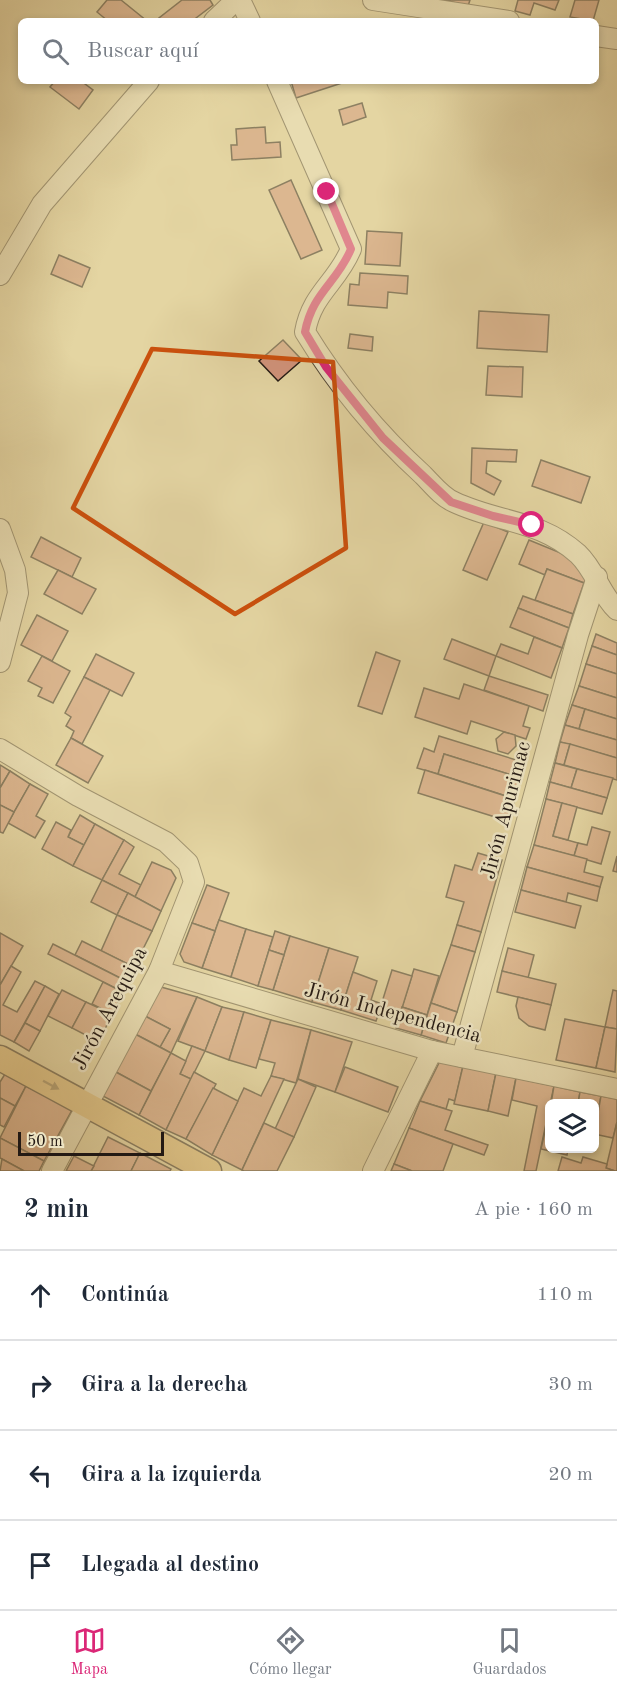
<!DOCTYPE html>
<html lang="es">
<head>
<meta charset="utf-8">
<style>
  :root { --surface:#fff; --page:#f6f6f7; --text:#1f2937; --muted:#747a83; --line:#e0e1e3; --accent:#db2777 }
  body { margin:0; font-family:"Old Standard TT",serif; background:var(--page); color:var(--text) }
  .controls { position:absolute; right:18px; bottom:18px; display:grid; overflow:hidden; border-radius:9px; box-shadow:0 3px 9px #0003 }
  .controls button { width:54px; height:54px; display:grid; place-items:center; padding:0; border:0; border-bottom:2px solid var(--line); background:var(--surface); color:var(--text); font:30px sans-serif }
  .scale { position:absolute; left:18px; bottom:15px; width:146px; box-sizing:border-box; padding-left:6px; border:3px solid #241a14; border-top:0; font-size:16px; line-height:21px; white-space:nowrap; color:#241a14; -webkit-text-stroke:4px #ede4c3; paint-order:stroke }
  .stop { position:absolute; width:18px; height:18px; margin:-14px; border:4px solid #db2777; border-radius:50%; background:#fff }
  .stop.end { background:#db2777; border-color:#fff; box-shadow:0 2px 6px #0008 }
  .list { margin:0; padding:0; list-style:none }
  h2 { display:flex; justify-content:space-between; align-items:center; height:78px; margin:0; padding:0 24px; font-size:26px }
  h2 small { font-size:20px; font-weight:400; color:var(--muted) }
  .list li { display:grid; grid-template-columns:39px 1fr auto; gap:18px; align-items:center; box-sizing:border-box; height:90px; padding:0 24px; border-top:2px solid var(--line) }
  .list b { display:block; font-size:22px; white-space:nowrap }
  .list em { font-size:20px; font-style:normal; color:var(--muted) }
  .icon { flex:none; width:33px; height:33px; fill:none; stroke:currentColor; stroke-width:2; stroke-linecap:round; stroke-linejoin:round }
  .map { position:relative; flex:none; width:617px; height:1171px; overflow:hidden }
  .search { position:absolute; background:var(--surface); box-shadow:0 3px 9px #0003; left:18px; right:18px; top:18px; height:66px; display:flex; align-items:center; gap:15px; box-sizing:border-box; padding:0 21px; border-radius:9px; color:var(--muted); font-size:22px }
  .sheet { height:438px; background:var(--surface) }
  nav { display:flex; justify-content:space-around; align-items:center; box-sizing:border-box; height:84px; border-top:2px solid var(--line); background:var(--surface); font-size:16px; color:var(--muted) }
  nav a { display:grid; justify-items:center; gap:3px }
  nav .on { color:var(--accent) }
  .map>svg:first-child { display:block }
</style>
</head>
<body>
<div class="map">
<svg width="617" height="1171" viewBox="0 0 617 1171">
  <rect width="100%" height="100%" fill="#e4d5a3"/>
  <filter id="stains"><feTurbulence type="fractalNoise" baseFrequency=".00333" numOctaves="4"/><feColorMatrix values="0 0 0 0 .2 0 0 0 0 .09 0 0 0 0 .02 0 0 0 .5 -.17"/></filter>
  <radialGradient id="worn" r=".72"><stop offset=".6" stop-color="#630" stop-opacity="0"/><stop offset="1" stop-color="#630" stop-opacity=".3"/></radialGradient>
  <g fill="#d2937b" stroke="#241a14" stroke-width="1.5">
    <polygon points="107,0 121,0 147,21 108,21 97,12"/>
    <polygon points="182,0 210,0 213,5 192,21 161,21 159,18"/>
    <polygon points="444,0 470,0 468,6"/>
    <polygon points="518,0 559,0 555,10 534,3 530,15 515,11"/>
    <polygon points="575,0 599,0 593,21 570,17"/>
    <polygon points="55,81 81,81 93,90 79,109 50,87"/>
    <polygon points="291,81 348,81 296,98"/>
    <polygon points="362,103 366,117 343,125 339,110"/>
    <polygon points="265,127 266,143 280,142 281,157 232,160 231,145 237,145 236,129"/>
    <polygon points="291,180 322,250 301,259 269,190"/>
    <polygon points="367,231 402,233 400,266 365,264"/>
    <polygon points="59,255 90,268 82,287 51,274"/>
    <polygon points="360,273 408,276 407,294 388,292 387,308 348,305 350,284 359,285"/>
    <polygon points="479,311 549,315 547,352 477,348"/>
    <polygon points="350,334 373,337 372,351 348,348"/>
    <polygon points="283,340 302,360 278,381 259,361"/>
    <polygon points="488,366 523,367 522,397 486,395"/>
    <polygon points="472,448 517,450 516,462 487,461 486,473 501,481 494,495 471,483"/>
    <polygon points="541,460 590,477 581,503 532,486"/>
    <polygon points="484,522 508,532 487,580 463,570"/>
    <polygon points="41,537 81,558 72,577 31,557"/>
    <polygon points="529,540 573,558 586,577 584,583 547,569 545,575 519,564"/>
    <polygon points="547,569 584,583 573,614 535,600"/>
    <polygon points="58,570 96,589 82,614 44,594"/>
    <polygon points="523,596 573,614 569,628 518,608"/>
    <polygon points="518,608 569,628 562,648 510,627"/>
    <polygon points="37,615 68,631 52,661 21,645"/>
    <polygon points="596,634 617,643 617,655 592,646"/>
    <polygon points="534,637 562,648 551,678 496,656 501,644 528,654"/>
    <polygon points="452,639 496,656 489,676 444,659"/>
    <polygon points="592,646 617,655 617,674 586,664"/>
    <polygon points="376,652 400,661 382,714 358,706"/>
    <polygon points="96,654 134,673 122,696 84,677"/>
    <polygon points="42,656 70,671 53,703 38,696 42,688 28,681"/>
    <polygon points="586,664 617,674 617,698 579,686"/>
    <polygon points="489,676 548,695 543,711 484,690"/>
    <polygon points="84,677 110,690 82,744 71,738 74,731 66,726 71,717 65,713"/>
    <polygon points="464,684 529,706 523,726 530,728 526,739 471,721 467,734 415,717 424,688 459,699"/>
    <polygon points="579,686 617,698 617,719 572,705"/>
    <polygon points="572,705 585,709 579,729 565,725"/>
    <polygon points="585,709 617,719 617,740 579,729"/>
    <polygon points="565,725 617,740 617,758 560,742"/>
    <polygon points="504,732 515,735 516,746 508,754 498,751 496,739"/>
    <polygon points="439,736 526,763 521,778 444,754 438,774 417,768 424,748 434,752"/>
    <polygon points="71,738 103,756 88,783 56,765"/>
    <polygon points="560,742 570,744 564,765 555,763"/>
    <polygon points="570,744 617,758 617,780 564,765"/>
    <polygon points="444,754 521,778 515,799 438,774"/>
    <polygon points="555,763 577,769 571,788 550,782"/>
    <polygon points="0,765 10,771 0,788"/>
    <polygon points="577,769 613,778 607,798 571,788"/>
    <polygon points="425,770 515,799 508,821 418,793"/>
    <polygon points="10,771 30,784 14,812 0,805 0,788"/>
    <polygon points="550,782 607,798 602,814 546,799"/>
    <polygon points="30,784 48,794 36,816 45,821 35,838 8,823"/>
    <polygon points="546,799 562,803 553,836 578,843 574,856 534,845"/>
    <polygon points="562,803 577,807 568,840 553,836"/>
    <polygon points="0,805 14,812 3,833 0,832"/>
    <polygon points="80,815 95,824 84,845 68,837"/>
    <polygon points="56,822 71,830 68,837 84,845 73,866 42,849"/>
    <polygon points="95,824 124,840 102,880 73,866"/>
    <polygon points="592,827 610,832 601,864 574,856 578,843 587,845"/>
    <polygon points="124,840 134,847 119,874 141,885 135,897 102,880"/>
    <polygon points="534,845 587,859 584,872 603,877 600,887 527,867"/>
    <polygon points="478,853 502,860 481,932 457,925 464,902 446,897 455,865 472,870"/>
    <polygon points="617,856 617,872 613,871"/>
    <polygon points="152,862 171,870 176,878 161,911 135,897"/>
    <polygon points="527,867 600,887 597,901 568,893 566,902 521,890"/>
    <polygon points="102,880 128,893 117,915 91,902"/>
    <polygon points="207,885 229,893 215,931 192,923"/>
    <polygon points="521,890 581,906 575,928 515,912"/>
    <polygon points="128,893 161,911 152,931 117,915"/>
    <polygon points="117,915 152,931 134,967 101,951"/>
    <polygon points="219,920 246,929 231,977 202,968"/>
    <polygon points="192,923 215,931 202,968 184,962 180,954"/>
    <polygon points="457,925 481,932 475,952 451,945"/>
    <polygon points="246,929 273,937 258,986 231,977"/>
    <polygon points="275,931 290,936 284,955 269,950"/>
    <polygon points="0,933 23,946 0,985"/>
    <polygon points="290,936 329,948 312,1002 273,990"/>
    <polygon points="82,941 134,967 128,982 75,955"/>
    <polygon points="53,944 128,982 123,992 48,954"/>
    <polygon points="451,945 475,952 457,1012 431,1003"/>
    <polygon points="329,948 358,957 341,1010 312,1002"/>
    <polygon points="508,948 534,955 528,978 502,971"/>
    <polygon points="269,950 284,955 273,990 258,986"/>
    <polygon points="11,966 21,972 3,1005 17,1012 35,981 45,986 14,1042 0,1035 0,985"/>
    <polygon points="414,969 439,976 427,1015 402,1007"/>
    <polygon points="392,970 412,976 398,1021 378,1015"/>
    <polygon points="502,971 556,984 551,1005 497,992"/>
    <polygon points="353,972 377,981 371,1000 382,1004 376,1021 341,1010"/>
    <polygon points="103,982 123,992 112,1014 92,1004"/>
    <polygon points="45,986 59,994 40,1031 25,1023"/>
    <polygon points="161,987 197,997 171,1053 160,1047 170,1029 145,1016"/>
    <polygon points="62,990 86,1002 72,1028 48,1016"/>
    <polygon points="613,990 617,991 617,1029 605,1027"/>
    <polygon points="197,997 222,1007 205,1051 178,1041"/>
    <polygon points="518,997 551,1005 545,1030 529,1026 519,1018 516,1006"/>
    <polygon points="86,1002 112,1014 99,1042 72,1028"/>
    <polygon points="431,1003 457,1012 446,1043 421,1035"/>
    <polygon points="222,1007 244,1012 229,1060 205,1051"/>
    <polygon points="402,1007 427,1015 421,1035 396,1028"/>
    <polygon points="244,1012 271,1020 256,1068 229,1060"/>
    <polygon points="145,1016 170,1029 160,1047 135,1034"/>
    <polygon points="565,1019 605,1027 596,1068 556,1060"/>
    <polygon points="271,1020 311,1030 296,1083 271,1076 275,1063 259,1059"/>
    <polygon points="25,1023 40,1031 29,1051 14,1042"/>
    <polygon points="605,1027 617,1029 615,1072 596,1068"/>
    <polygon points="311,1030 352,1042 335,1092 298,1079"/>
    <polygon points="135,1034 171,1053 151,1091 114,1071"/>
    <polygon points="192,1046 205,1051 191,1079 180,1074"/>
    <polygon points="171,1053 186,1061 180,1074 191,1079 166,1130 139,1115"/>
    <polygon points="440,1061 463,1066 455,1101 449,1099 446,1109 420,1101"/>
    <polygon points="463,1066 496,1073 488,1111 454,1104"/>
    <polygon points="345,1067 398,1087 388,1112 335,1092"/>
    <polygon points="114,1071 151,1091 139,1115 101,1095"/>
    <polygon points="194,1072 216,1084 186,1139 166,1130"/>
    <polygon points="496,1073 516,1078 508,1116 488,1111"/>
    <polygon points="5,1074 26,1086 15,1106 0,1098 0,1082"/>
    <polygon points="271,1076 284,1079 242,1170 212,1155 244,1088 261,1096"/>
    <polygon points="516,1078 554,1086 536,1171 524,1171 537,1106 512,1100"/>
    <polygon points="298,1079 316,1087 294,1137 275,1129"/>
    <polygon points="26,1086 72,1110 44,1161 0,1138"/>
    <polygon points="554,1086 580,1092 578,1104 551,1104"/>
    <polygon points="213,1088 238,1101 212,1155 186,1139"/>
    <polygon points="580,1092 601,1096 595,1128 594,1104 578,1104"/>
    <polygon points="601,1096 617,1099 617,1122 613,1138 594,1134"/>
    <polygon points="0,1098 15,1106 4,1127 0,1125"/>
    <polygon points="420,1101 452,1111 445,1130 488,1145 484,1155 409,1128"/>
    <polygon points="550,1109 550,1148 568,1148 567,1155 541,1149"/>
    <polygon points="617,1122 617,1171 615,1171 606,1168"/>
    <polygon points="264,1123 294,1137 277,1171 244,1171 242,1170"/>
    <polygon points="409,1128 453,1144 443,1171 412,1171 394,1164"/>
    <polygon points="108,1137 140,1153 131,1171 91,1171"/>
    <polygon points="0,1138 44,1161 39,1171 24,1171 0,1158"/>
    <polygon points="140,1153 171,1169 170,1171 131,1171"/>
    <polygon points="74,1156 94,1166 91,1171 66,1171"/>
    <polygon points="562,1157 581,1163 583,1157 607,1164 606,1168 615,1171 558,1171"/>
    <polygon points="2,1159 24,1171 0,1171"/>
    <polygon points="394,1164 412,1171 391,1171"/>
  </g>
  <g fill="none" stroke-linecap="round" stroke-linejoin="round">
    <g stroke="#544938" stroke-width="22">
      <g id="minor">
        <polyline points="240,0 250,21"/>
        <polyline points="373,0 509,21"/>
        <polyline points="214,21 236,0"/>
        <polyline points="596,36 617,39"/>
        <path d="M277,81L351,249C337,283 312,293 305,332C338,386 377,433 423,475C432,484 442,497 454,502C498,523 539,519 578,554C595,570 601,595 617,610"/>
        <polyline points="0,275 42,204 149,81"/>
        <polyline points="0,529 15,570 18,593 0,662"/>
        <polyline points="0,749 78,796 166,842 188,863 194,882 159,971 52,1171"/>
        <polyline points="159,971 432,1051 617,1089"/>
        <polyline points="462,1057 578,635 597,577"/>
        <polyline points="373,1171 432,1051"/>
      </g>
    </g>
    <g stroke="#241a14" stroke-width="27">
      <polyline id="major" points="0,1058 209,1171"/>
    </g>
    <use href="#minor" stroke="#ede4c3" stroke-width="20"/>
    <use href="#major" stroke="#e2ba72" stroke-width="24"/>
  </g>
  <defs><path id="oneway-solid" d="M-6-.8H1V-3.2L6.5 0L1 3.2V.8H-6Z" transform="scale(1.5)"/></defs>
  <use fill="#836a43" href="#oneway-solid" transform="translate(51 1085) rotate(28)"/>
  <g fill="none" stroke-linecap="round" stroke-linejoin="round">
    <path stroke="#db2777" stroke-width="8" d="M327,192L351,249C337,283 312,293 305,332L326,367L383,438L451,502L493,516L532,525"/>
  </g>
  <path d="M0 0H617V1171H0ZM152,349L333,362L346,548L235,614L73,508Z" fill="#e4d5a3" fill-opacity=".55" fill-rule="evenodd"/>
  <path fill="none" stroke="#cb500d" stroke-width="4.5" stroke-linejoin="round" d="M152,349L333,362L346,548L235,614L73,508Z"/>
  <g text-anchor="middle" stroke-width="5" stroke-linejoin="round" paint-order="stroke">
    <g font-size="21" fill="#241a14" stroke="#ede4c3">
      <text transform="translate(505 810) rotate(-75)" y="7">Jirón Apurimac</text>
      <text transform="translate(109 1008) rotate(-62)" y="7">Jirón Arequipa</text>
      <text transform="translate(393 1012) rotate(15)" y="7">Jirón Independencia</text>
    </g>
  </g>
  <rect width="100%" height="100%" filter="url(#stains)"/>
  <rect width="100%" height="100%" fill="url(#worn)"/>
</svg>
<div class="controls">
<button><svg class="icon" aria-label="layers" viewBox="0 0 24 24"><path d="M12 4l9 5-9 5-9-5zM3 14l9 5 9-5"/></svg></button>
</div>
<div class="scale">50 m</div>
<div class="stop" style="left:532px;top:525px"></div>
<div class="stop end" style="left:327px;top:192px"></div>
<div class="search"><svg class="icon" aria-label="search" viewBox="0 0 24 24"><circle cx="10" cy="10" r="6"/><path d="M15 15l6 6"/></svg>Buscar aquí</div>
</div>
<section class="sheet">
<h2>2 min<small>A pie · 160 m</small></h2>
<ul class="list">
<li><svg class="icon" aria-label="ahead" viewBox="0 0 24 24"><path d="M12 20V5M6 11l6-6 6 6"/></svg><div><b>Continúa</b></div><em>110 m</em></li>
<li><svg class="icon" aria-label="right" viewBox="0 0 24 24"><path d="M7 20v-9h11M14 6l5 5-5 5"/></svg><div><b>Gira a la derecha</b></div><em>30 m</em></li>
<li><svg class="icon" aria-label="left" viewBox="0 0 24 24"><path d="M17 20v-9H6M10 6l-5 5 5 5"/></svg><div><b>Gira a la izquierda</b></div><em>20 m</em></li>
<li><svg class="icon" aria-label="arrive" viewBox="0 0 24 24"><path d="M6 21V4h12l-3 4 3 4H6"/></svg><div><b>Llegada al destino</b></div></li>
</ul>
</section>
<nav>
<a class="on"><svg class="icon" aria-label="map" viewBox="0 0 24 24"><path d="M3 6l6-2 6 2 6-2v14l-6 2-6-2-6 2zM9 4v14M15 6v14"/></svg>Mapa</a>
<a><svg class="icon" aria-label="directions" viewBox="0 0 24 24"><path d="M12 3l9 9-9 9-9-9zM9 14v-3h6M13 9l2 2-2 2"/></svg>Cómo llegar</a>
<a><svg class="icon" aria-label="saved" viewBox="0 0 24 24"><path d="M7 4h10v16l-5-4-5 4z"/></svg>Guardados</a>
</nav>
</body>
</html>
